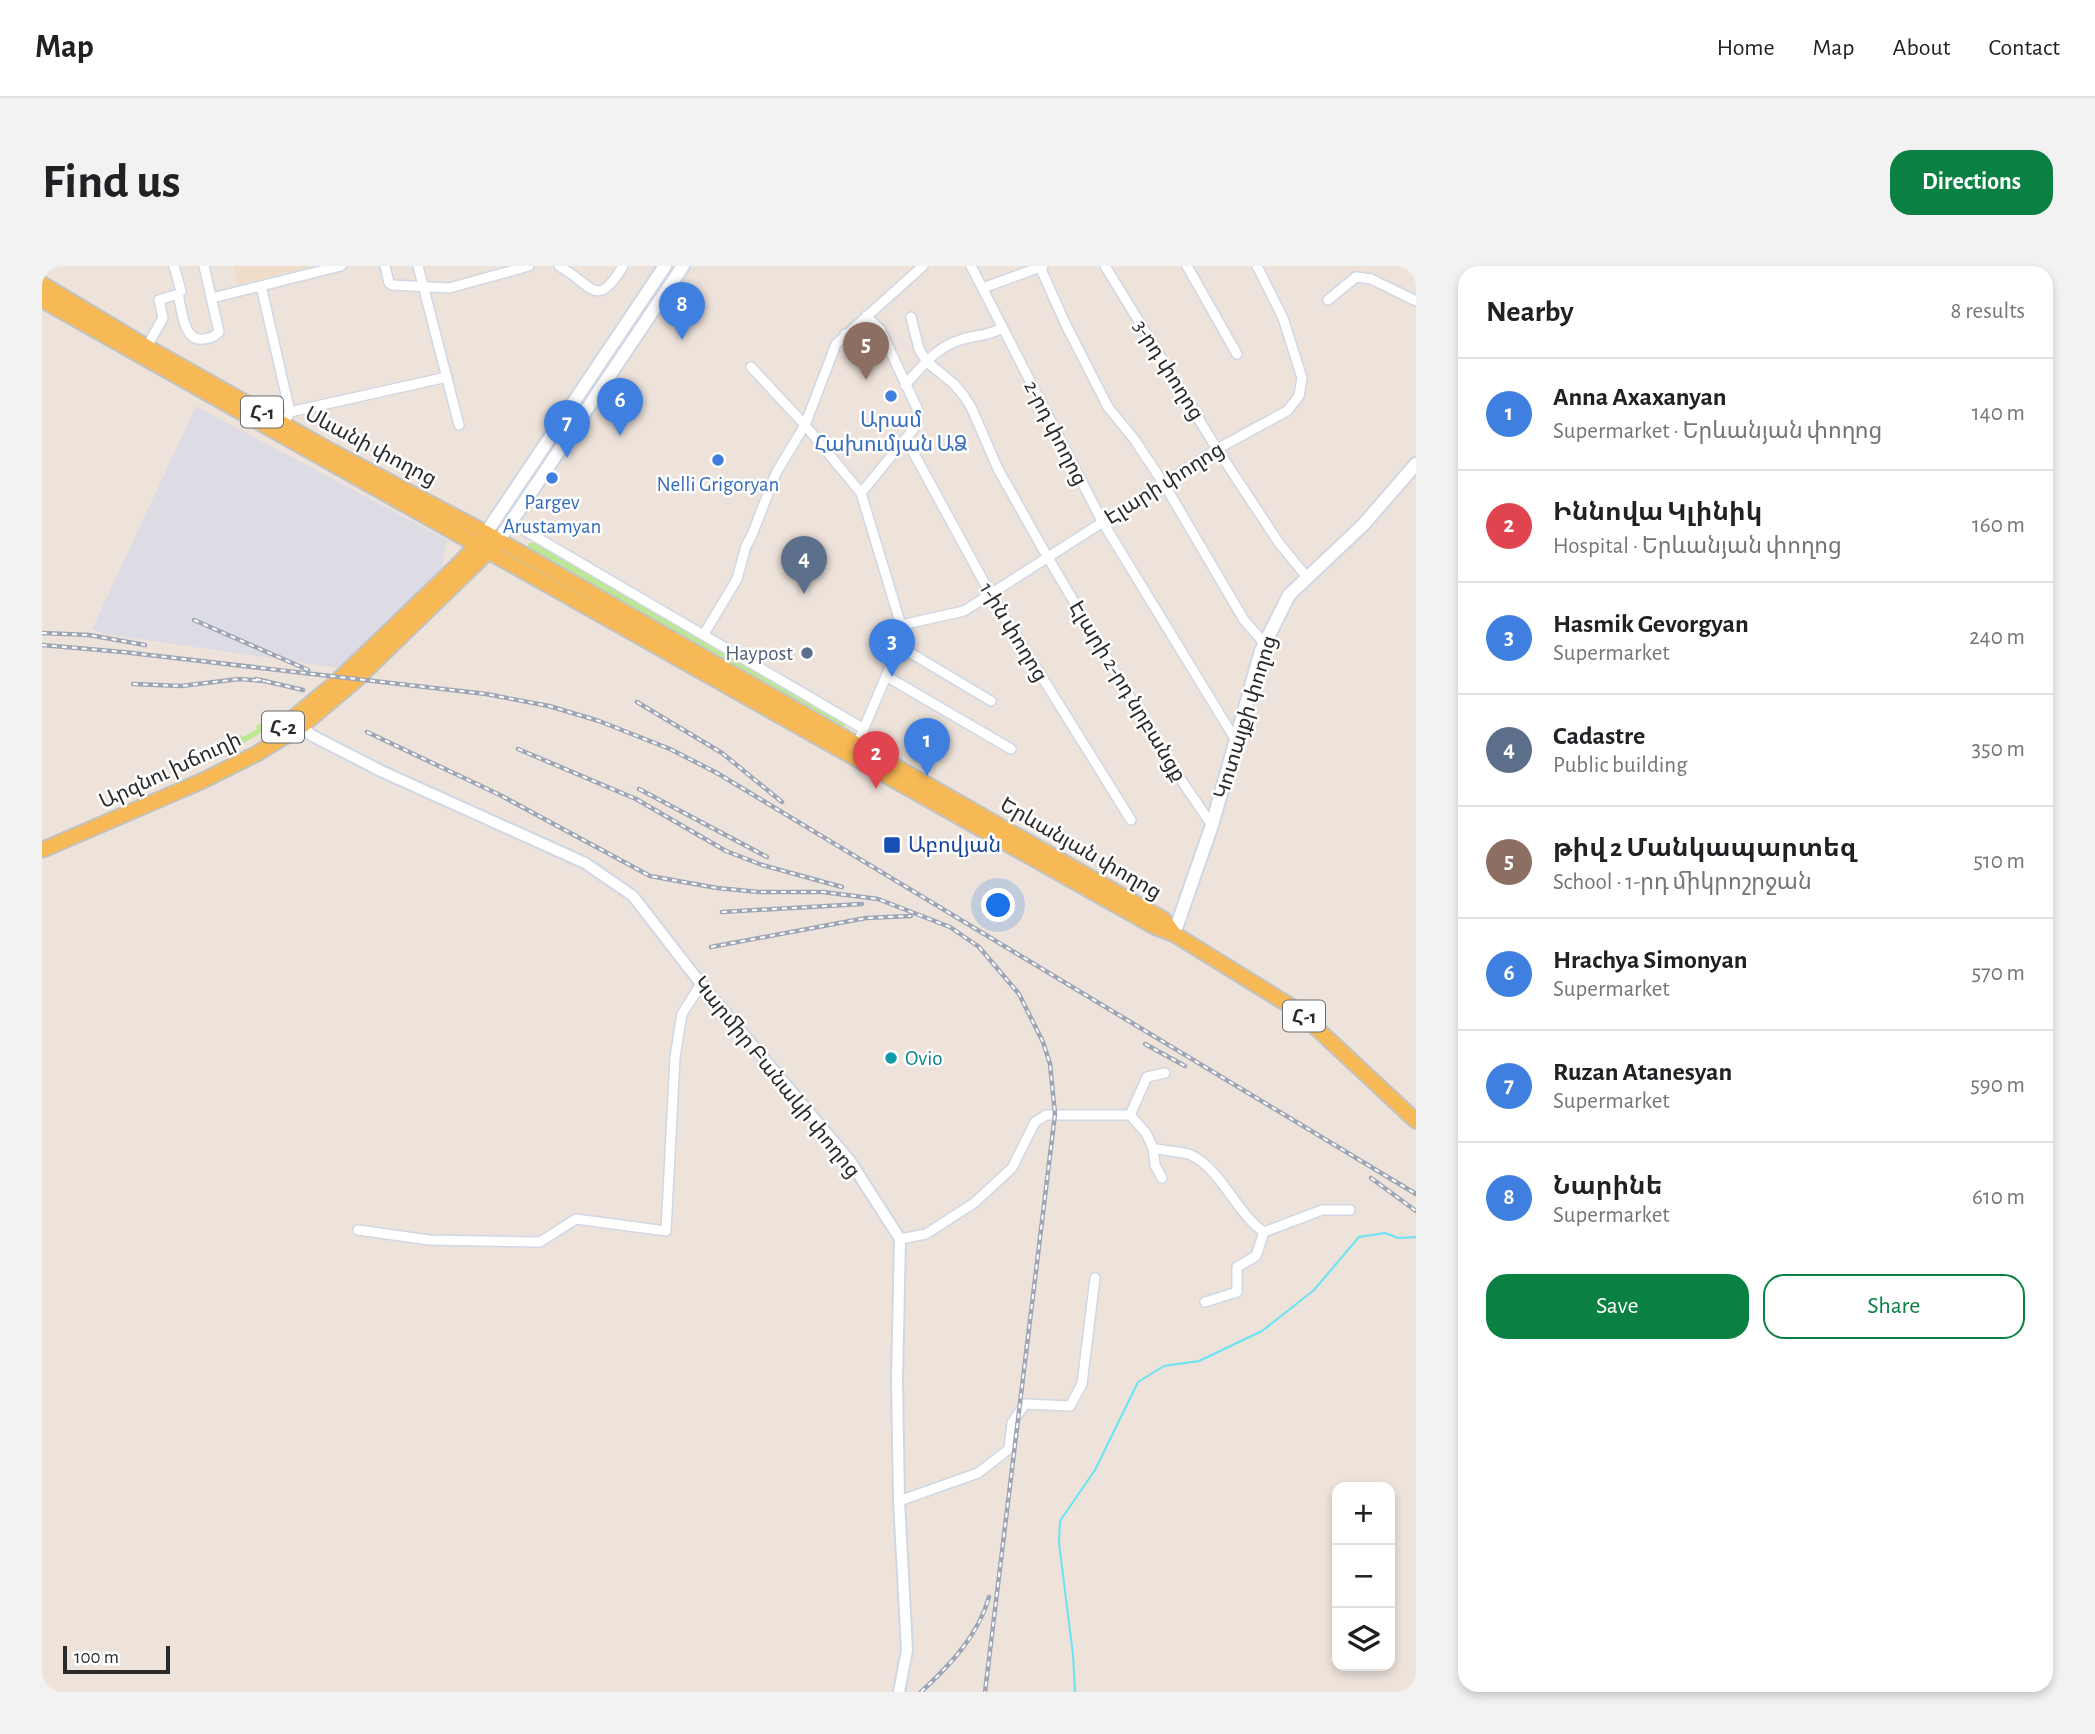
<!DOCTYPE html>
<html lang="en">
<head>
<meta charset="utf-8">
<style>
  :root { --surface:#fff; --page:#f2f2f2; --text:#202124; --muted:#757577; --line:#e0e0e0; --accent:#0b8043 }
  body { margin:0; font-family:"Alegreya Sans","Noto Sans Armenian",sans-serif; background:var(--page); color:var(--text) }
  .controls { position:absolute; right:21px; bottom:21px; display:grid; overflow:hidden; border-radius:14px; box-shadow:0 4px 10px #0003 }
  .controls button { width:63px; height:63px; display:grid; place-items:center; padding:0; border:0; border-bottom:2px solid var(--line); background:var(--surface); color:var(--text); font:35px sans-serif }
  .scale { position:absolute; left:21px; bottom:18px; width:107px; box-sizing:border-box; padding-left:7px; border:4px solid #2a2a2a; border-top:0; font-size:19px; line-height:24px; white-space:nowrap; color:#2a2a2a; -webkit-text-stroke:5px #fff; paint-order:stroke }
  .you { position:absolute; left:957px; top:640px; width:24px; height:24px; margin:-18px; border:5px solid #fff; border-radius:50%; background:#1a73e8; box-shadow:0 0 0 10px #1a73e833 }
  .badge { display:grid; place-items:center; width:46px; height:46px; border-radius:50%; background:var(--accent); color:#fff; font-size:23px; font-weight:700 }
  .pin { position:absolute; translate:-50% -58px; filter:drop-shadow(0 2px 4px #0008) }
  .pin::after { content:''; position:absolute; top:37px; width:24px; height:21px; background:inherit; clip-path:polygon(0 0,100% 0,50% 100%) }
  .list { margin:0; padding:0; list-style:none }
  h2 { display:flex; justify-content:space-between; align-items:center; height:91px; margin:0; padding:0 28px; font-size:30px }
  h2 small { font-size:23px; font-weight:400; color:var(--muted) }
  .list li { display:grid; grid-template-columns:46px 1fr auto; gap:21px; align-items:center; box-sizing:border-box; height:112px; padding:0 28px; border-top:2px solid var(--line) }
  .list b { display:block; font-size:26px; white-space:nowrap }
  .list p { margin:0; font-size:23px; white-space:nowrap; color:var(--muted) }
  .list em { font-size:23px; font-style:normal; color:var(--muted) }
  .actions { display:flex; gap:14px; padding:21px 28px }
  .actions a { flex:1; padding:16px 0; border:2px solid var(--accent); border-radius:21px; text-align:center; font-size:24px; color:var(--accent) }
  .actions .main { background:var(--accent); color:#fff }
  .icon { flex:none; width:38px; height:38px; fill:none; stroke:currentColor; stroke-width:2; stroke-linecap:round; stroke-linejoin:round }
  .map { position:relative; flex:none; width:1374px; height:1426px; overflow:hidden; border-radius:21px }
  header { display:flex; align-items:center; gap:42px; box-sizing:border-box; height:98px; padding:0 35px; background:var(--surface); border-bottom:2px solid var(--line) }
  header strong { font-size:33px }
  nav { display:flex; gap:38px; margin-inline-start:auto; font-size:24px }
  .intro { display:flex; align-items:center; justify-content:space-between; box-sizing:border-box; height:168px; padding:0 42px }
  h1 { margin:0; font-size:49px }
  .button { padding:18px 32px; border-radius:21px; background:var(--accent); color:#fff; font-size:24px; font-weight:700 }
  main { display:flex; gap:42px; padding:0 42px }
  aside { flex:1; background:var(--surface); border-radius:21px; box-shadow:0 4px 10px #0003 }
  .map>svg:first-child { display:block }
</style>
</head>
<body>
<header>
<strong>Map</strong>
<nav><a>Home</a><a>Map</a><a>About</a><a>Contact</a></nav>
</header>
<div class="intro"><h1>Find us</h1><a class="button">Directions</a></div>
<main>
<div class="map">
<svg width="1374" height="1426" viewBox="0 0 1374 1426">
  <rect width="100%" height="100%" fill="#ede3db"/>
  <polygon fill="#dddce5" points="154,140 405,274 400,302 297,402 62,368 50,363"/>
  <polygon fill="#efddca" points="192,0 271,0 196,19"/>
  <g fill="#bde695">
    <polygon points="487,277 493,277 800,451 804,457 803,460 797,462 485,283"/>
    <polygon points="234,448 246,449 246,451 181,489 196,470 199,469 201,471 215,463 214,460"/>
  </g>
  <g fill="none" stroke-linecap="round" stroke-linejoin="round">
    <polyline stroke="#69e4f4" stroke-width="2" points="1033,1426 1031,1389 1017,1277 1018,1255 1053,1204 1096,1116 1122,1100 1157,1095 1220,1065 1272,1024 1317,971 1343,967 1356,972 1374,971"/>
    <g stroke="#d0d7e4" stroke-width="12">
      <g id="minor">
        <polyline points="343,0 347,17 350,19 407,22 487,0"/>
        <polyline points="376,0 417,159"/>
        <path d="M517,0C549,17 554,46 581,0"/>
        <polyline points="929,0 1060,255 1193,473"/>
        <polyline points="1063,0 1175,183 1237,277 1264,310"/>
        <polyline points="1145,0 1195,88"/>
        <polyline points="998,1 1023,57 1066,141 1092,173 1122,218 1202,354 1223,378"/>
        <polyline points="219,20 248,146"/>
        <polyline points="941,22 1001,0"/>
        <path d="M136,28C140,43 141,77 162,73C169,72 172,71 177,66L162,0"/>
        <polyline points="170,32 299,0"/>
        <polyline points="1286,34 1314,11 1329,13 1374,35"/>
        <polyline points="869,51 877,83 885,96 912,118 922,130 930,143 956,203 1005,290 1124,492 1170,559"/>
        <polyline points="803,68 841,70"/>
        <polyline points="103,84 121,52 117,34 136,28 139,25 132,0"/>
        <polyline points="709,101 763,159 819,227 859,359 857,380 813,483"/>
        <path d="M863,119C879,102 894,81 918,74C933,69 946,70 960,62"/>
        <polyline points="242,158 248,146 405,111"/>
        <polyline points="864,173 949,329 1089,554"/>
        <polyline points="819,227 874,160 876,151 875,142 838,63 824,50"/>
        <polyline points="470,257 822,463"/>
        <polyline points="859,359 922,345 1175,183 1245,145 1257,130 1260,112 1241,52 1215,0"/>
        <polyline points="662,368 695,313 704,280 710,269 734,207 763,159 794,78 881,0"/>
        <polyline points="857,380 949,435"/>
        <polyline points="844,410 969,483"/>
        <polyline points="1088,849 1105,811 1123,807"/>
        <polyline points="1111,882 1113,899 1120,912"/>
        <polyline points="316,964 387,974 498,976 534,953 624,965 633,791 640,748 659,718"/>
        <path d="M858,973L884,968L932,937L970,902L993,856L1004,849H1088L1104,867L1111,882C1121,885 1143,886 1149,889C1180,904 1194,947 1222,966L1280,944H1308"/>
        <polyline points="1163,1036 1195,1026 1195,1001 1214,990 1222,966"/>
        <polyline points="857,1235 936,1207 967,1183 970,1157 983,1138 1028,1140 1040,1118 1053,1012"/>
      </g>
    </g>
    <g stroke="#d0d7e4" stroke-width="14">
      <polyline id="tertiary" points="257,456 269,469 339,505 543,597 591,630 659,718 808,895 858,973 855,1114 857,1235 865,1384 857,1426"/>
    </g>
    <g stroke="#d0d7e4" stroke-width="16">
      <g id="secondary">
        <polyline points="444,267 623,0"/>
        <polyline points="457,274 641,0"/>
        <polyline points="1132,668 1170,559 1219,385 1247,329 1322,258 1374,198"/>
      </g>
    </g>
    <g stroke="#c3c3c3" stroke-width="18">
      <g id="primary">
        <polyline points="0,18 105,81 289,185 444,267 1121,653 1132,668"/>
        <polyline points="0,34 1113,661 1132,668 1255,744 1374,855"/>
        <polyline points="232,468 291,419 419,296 441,271"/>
        <polyline points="0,584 160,515 214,488 260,460 313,415 452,280"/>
      </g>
    </g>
    <use href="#minor" stroke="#fff" stroke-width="9"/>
    <use href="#tertiary" stroke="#fff" stroke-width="10"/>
    <use href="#secondary" stroke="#fff" stroke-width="12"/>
    <use href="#primary" stroke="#f7b956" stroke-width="14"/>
    <g stroke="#9ea5b5" stroke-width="4.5">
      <g id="rail">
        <polyline points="152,354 266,404"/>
        <polyline points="0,367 47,369 103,379"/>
        <polyline points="0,379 81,386 444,428 507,440 557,455 628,483 675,507 1374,928"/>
        <polyline points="214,413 261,424"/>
        <polyline points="91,418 139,420 197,413 223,415"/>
        <polyline points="595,436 680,487 740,536"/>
        <polyline points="325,466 458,529 608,610 675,622 717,626 781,626 836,633 908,661 937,681 977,728 1001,776 1008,798 1013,848 943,1426"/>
        <polyline points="476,483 594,533 684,585 720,599 800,621"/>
        <polyline points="597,523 725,591"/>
        <polyline points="680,646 820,638"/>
        <polyline points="669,681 824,652 869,650"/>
        <polyline points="1103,778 1143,800"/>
        <polyline points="1329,912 1374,945"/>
        <path d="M879,1426C908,1399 936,1370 947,1331"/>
      </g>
    </g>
    <use href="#rail" stroke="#fff" stroke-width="2" stroke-dasharray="5" stroke-linecap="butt"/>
  </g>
  <g fill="#3f7fe0" stroke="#fff" stroke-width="2.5">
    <circle cx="849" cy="130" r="7"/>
    <circle cx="676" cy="194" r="7"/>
    <circle cx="510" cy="212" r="7"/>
  </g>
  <circle fill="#5c6f8a" stroke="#fff" stroke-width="2.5" cx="765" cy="387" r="7"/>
  <rect fill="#1a4fb4" stroke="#fff" stroke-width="2.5" x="841" y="570" width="18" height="18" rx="3.5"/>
  <circle fill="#0f9aa8" stroke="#fff" stroke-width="2.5" cx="849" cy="792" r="7"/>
  <g text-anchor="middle" stroke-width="5" stroke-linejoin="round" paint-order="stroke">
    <g fill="#fff" stroke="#6a6a6a" stroke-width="2">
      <rect x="199" y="130.5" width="42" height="31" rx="5"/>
      <rect x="220" y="445.5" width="42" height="31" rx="5"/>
      <rect x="1241" y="734.5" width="42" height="31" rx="5"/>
    </g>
    <g font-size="19" font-weight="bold" fill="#2a2a2a">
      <text x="220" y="153">Հ-1</text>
      <text x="241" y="468">Հ-2</text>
      <text x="1262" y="757">Հ-1</text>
    </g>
    <g font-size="21" fill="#2a2a2a" stroke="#fff">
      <text transform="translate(1127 104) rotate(58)" y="7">3-րդ փողոց</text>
      <text transform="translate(1014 167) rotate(63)" y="7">2-րդ փողոց</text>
      <text transform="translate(329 180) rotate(28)" y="7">Սևանի փողոց</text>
      <text transform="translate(1122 217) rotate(-32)" y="7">Էլարի փողոց</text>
      <text transform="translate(972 366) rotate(59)" y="7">1-ին փողոց</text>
      <text transform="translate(1086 425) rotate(59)" y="7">Էլարի 2-րդ նրբանցք</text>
      <text transform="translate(1203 451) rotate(-73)" y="7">Կոտայքի փողոց</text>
      <text transform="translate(128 504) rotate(-25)" y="7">Արզնու խճուղի</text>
      <text transform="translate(1039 582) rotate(30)" y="7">Երևանյան փողոց</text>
      <text transform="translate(735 811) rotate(51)" y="7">Կարմիր Բանակի փողոց</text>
    </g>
    <g font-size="21" fill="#366cbe" stroke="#fff">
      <text x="849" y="161">Արամ<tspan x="849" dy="24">Հախումյան ԱՁ</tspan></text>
      <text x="676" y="225">Nelli Grigoryan</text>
      <text x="510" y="243">Pargev<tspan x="510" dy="24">Arustamyan</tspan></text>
    </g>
    <g font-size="21" fill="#4e5e75" stroke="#fff" text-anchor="end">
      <text x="751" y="394">Haypost</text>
    </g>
    <g font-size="21" fill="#164399" stroke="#fff" text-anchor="start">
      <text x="866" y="586">Աբովյան</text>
    </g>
    <g font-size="21" fill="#0d838f" stroke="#fff" text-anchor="start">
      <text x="863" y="799">Ovio</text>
    </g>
  </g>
</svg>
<div class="controls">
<button>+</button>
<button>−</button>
<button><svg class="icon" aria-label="layers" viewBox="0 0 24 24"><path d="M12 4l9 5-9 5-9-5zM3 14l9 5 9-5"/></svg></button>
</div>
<div class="scale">100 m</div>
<div class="you"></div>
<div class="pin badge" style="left:885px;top:510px;background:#3f7fe0">1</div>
<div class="pin badge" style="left:834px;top:523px;background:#e0444e">2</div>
<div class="pin badge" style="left:850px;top:411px;background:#3f7fe0">3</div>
<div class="pin badge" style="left:762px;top:328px;background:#5c6f8a">4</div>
<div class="pin badge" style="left:824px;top:114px;background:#8d6e63">5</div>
<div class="pin badge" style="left:578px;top:170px;background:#3f7fe0">6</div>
<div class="pin badge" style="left:525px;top:192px;background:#3f7fe0">7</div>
<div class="pin badge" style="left:640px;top:74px;background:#3f7fe0">8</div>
</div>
<aside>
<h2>Nearby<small>8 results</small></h2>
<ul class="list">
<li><span class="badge" style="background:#3f7fe0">1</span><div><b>Anna Axaxanyan</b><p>Supermarket · Երևանյան փողոց</p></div><em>140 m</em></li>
<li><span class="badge" style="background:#e0444e">2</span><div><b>Իննովա Կլինիկ</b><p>Hospital · Երևանյան փողոց</p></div><em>160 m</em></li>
<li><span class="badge" style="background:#3f7fe0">3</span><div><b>Hasmik Gevorgyan</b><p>Supermarket</p></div><em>240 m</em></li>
<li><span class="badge" style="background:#5c6f8a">4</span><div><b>Cadastre</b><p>Public building</p></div><em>350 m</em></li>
<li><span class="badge" style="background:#8d6e63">5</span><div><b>թիվ 2 Մանկապարտեզ</b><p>School · 1-րդ միկրոշրջան</p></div><em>510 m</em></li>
<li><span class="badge" style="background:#3f7fe0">6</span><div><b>Hrachya Simonyan</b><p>Supermarket</p></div><em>570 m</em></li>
<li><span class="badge" style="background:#3f7fe0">7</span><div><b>Ruzan Atanesyan</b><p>Supermarket</p></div><em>590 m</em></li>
<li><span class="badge" style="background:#3f7fe0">8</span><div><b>Նարինե</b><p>Supermarket</p></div><em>610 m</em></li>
</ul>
<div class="actions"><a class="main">Save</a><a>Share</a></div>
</aside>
</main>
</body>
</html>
